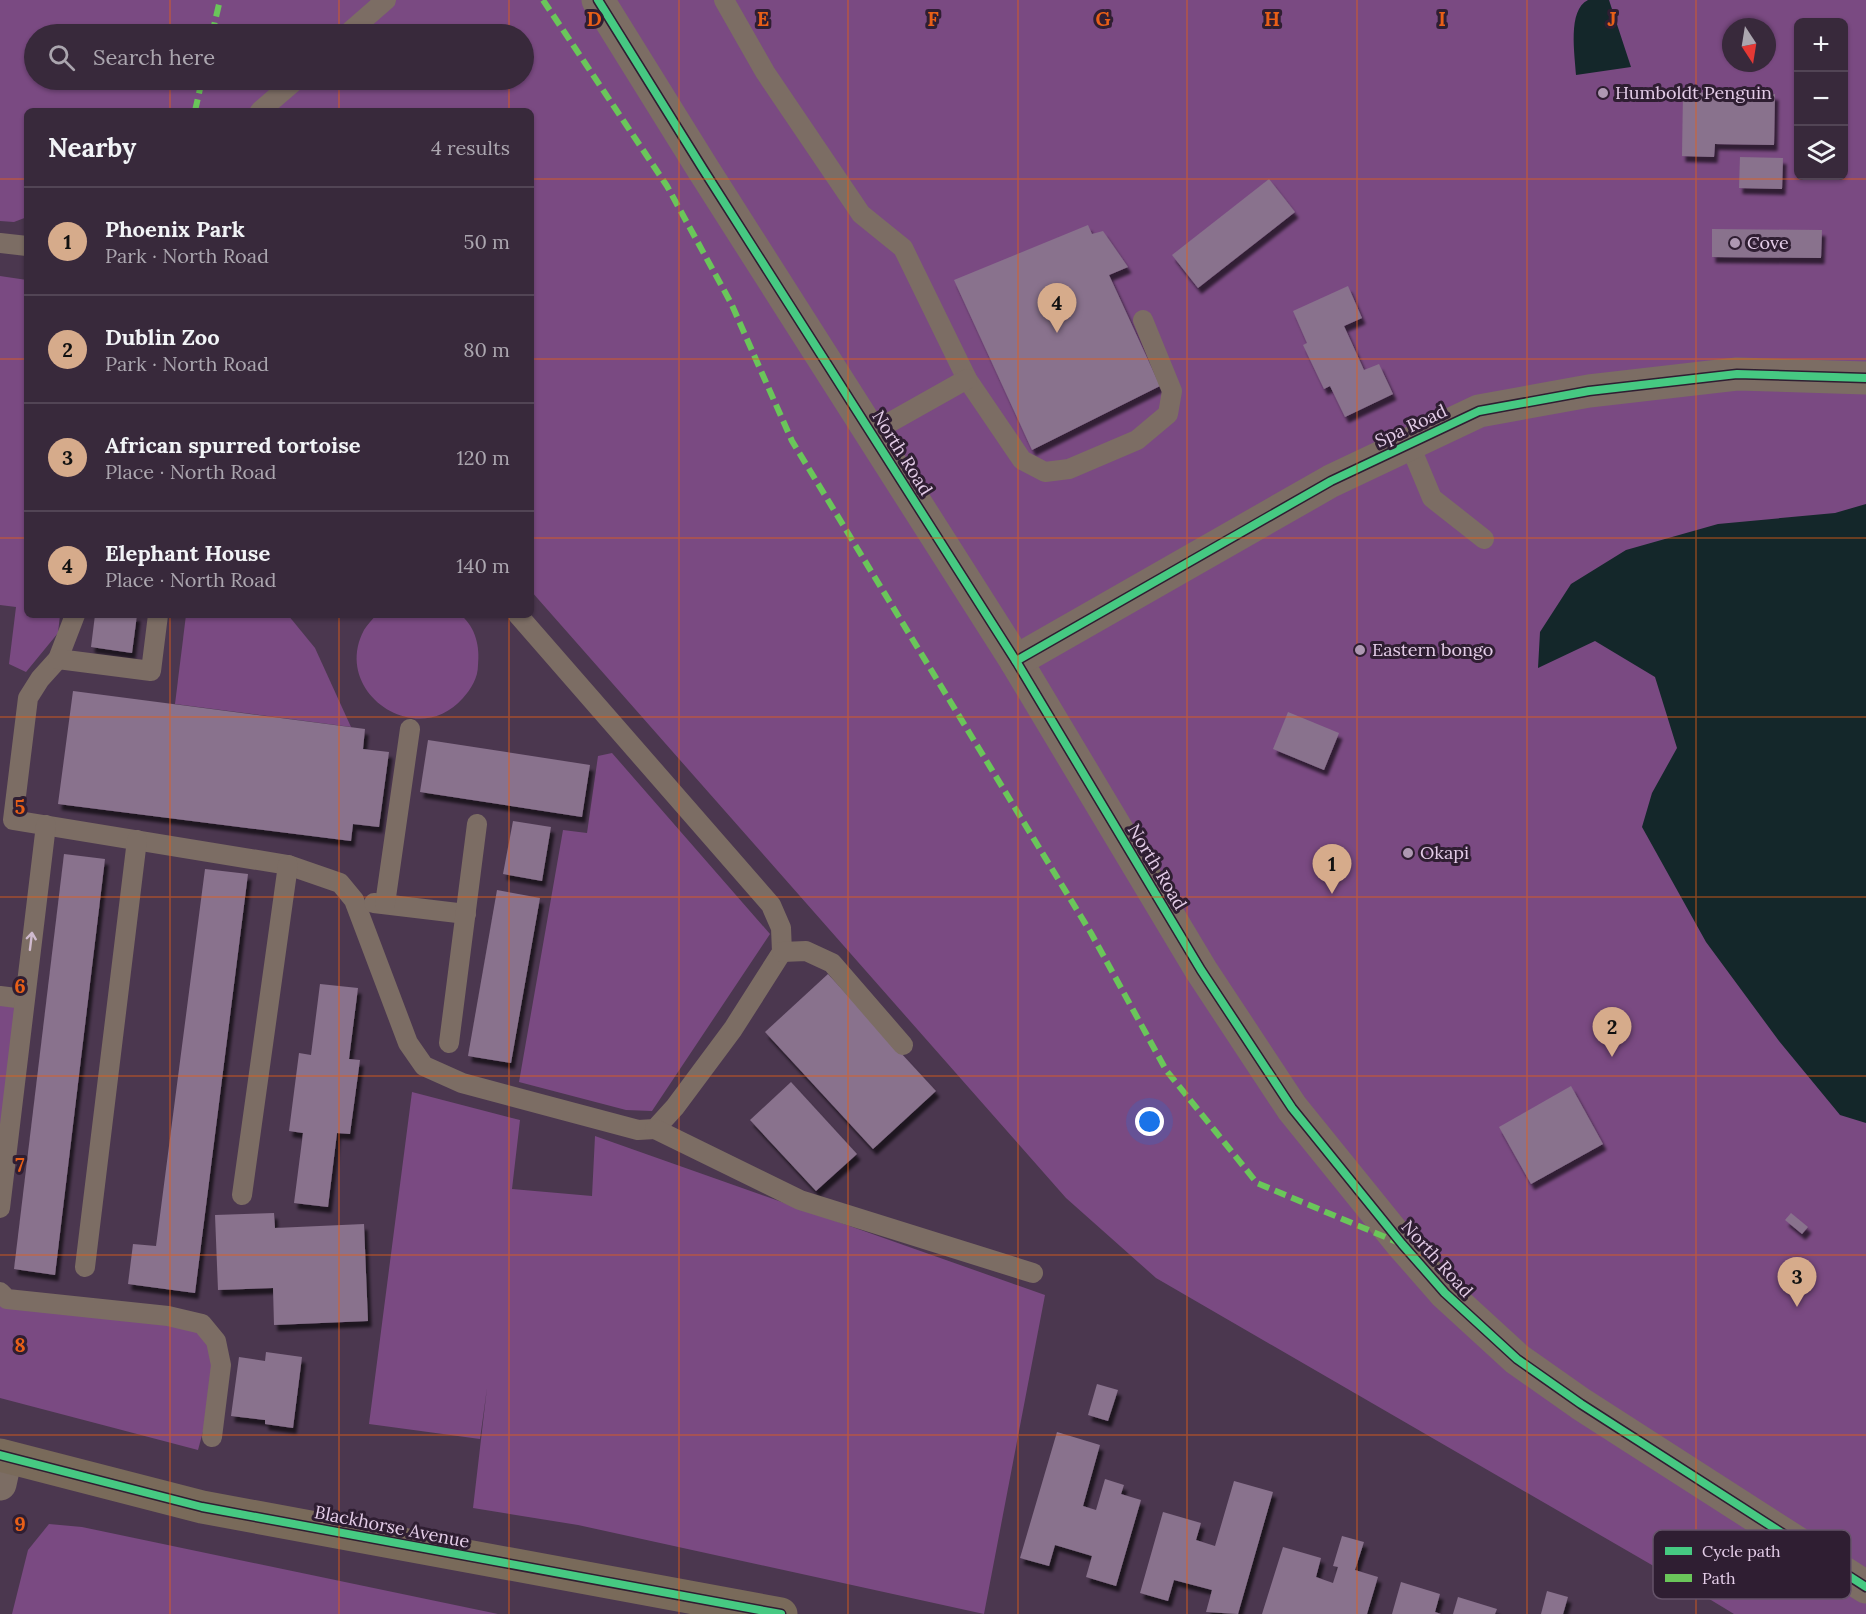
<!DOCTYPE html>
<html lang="en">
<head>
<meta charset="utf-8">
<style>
  :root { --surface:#38293b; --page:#433546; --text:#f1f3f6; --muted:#aba6af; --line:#524555; --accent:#d6ab8b }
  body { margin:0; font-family:Lora,serif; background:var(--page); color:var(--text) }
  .controls { position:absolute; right:18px; top:18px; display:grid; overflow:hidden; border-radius:9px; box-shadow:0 2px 4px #0004 }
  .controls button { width:54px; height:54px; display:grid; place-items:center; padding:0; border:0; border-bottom:2px solid var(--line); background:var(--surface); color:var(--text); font:30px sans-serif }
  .compass { position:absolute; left:1722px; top:18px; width:54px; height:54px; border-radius:50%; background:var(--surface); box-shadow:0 2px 4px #0004; rotate:168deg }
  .you { position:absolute; left:1150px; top:1122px; width:21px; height:21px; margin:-15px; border:4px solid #fff; border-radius:50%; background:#1a73e8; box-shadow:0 0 0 9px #1a73e833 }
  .badge { display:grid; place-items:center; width:39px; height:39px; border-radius:50%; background:var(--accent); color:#111; font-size:20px; font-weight:700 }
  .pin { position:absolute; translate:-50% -50px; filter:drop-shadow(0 2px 3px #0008) }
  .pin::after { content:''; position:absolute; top:32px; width:21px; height:18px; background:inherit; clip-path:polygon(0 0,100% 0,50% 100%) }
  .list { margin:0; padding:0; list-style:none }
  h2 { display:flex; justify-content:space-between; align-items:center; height:78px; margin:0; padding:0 24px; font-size:26px }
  h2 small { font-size:20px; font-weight:400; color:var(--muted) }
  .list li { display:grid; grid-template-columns:39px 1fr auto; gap:18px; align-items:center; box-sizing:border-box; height:108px; padding:0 24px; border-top:2px solid var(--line) }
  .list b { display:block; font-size:22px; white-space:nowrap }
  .list p { margin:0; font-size:20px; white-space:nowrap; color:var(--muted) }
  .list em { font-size:20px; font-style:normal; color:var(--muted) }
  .icon { flex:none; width:33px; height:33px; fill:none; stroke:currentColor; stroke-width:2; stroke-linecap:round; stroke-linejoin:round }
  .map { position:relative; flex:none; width:1866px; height:1614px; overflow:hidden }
  .search { position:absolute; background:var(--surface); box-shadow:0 2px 4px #0004; left:24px; top:24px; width:510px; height:66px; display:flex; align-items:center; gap:15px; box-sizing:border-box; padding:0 21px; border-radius:33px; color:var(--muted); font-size:22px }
  .panel { position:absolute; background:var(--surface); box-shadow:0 2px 4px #0004; left:24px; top:108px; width:510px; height:510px; border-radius:9px }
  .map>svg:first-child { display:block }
</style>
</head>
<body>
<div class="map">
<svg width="1866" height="1614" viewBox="0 0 1866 1614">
  <defs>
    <filter id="shadow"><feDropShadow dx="3.5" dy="6" stdDeviation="1.5" flood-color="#0009"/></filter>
  </defs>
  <rect width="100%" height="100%" fill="#4b374f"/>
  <g fill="#7a4a82" fill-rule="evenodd">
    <path d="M0,0H1866V1614H1734L1683,1583L1156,1278L1066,1198L531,591V111H27V217L14,222L0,221ZM1798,22H1844V176H1798ZM1731,27H1767V63H1731ZM34,34H524V80H34Z"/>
    <polygon points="0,276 27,280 27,615 60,615 58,633 26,672 9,664 16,607 0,605"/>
    <polygon points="186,615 288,615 315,648 351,727 175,704"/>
    <path d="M376,615H461C476,628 480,647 478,665C478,678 471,689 463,698C417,751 331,692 364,630C367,625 372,620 376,615Z"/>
    <polygon points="612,753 770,934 652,1111 626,1110 519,1082 563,830 587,833 598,756"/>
    <polygon points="0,996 24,999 0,1208"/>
    <polygon points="412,1092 520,1120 512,1189 592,1196 595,1136 1045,1295 984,1614 578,1525 473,1508 487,1388 480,1439 369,1424"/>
    <polygon points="0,1292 202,1324 221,1365 198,1450 0,1398"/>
    <polygon points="49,1524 82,1527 498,1614 12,1614 28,1550"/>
  </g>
  <g fill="#14272a">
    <path d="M1588,0H1609L1631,67L1576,75C1575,55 1567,10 1588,0Z"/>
    <polygon points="1866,504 1866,1123 1840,1115 1779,1041 1706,942 1642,827 1652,793 1677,748 1655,677 1595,641 1538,668 1540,632 1571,584 1626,550 1718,524 1835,513"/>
  </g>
  <g fill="#89728d" filter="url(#shadow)">
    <polygon points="1683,92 1775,94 1774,145 1715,144 1714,157 1682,156"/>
    <polygon points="1740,157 1783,158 1782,189 1739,188"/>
    <polygon points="1269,179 1295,212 1198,288 1172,255"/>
    <polygon points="1088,225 1092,234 1103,231 1128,267 1109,275 1160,386 1032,450 954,280"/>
    <polygon points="1712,229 1822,230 1821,258 1712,257"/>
    <polygon points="1348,286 1362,318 1344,326 1364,370 1379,364 1393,394 1345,417 1330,386 1324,389 1303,345 1307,343 1293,311"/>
    <polygon points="95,615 137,615 132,653 91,647"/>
    <polygon points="73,691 365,729 363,749 389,752 379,827 353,824 351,841 58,804"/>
    <polygon points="1288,712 1339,733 1324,770 1273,749"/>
    <polygon points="428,740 590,765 582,817 420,792"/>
    <polygon points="513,821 551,827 542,881 503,874"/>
    <polygon points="64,854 105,859 55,1275 14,1269"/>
    <polygon points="205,869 248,874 195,1293 128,1284 133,1244 156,1246"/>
    <polygon points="497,890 540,898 511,1063 468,1056"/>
    <polygon points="828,974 936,1091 873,1149 765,1032"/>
    <polygon points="320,984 358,988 349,1059 360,1060 350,1134 337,1133 328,1207 294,1203 303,1133 289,1131 299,1053 311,1055"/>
    <polygon points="791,1082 857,1154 816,1191 750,1120"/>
    <polygon points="1571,1086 1603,1144 1531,1184 1499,1127"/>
    <polygon points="274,1213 275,1228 364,1224 368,1321 274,1325 273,1288 218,1290 215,1215"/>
    <polygon points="1791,1213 1808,1227 1802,1234 1785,1220"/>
    <polygon points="266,1352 302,1357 293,1428 265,1424 265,1420 231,1416 239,1357 265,1361"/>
    <polygon points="1097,1384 1118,1390 1108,1421 1088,1415"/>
    <polygon points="1057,1432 1100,1445 1083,1506 1096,1510 1105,1479 1124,1485 1121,1494 1141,1500 1116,1586 1086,1577 1092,1556 1055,1545 1049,1566 1020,1558"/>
    <polygon points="1234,1481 1273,1492 1238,1614 1206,1612 1212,1590 1174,1580 1168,1601 1140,1593 1163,1512 1201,1523 1196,1540 1215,1546"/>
    <polygon points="1342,1536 1364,1542 1355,1570 1378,1577 1367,1614 1262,1614 1283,1547 1321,1558 1316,1577 1333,1583 1338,1567 1333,1566"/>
    <polygon points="1401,1582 1440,1594 1435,1612 1441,1614 1392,1614"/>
    <polygon points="1547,1591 1568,1597 1563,1614 1541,1614"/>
    <polygon points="1458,1597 1497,1609 1495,1614 1453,1614"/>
  </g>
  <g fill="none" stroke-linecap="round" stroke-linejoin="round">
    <g stroke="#7c6d64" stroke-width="20">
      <polyline points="724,0 765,72 861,214 903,248 967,379 1022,460 1045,472 1069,469 1137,440 1168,414 1172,391 1143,320"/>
      <polyline points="347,34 386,0"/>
      <polyline points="260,111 296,80"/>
      <polyline points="0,243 27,246"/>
      <polyline points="871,433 967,379"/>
      <polyline points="1409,443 1432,498 1484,539"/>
      <polyline points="75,615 58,659 40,679 28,698 13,820 288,865 340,883 354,900 408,1043 424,1066 462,1083 638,1130 655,1129 675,1107 733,1029 782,952 781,928 771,905 518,615"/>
      <polyline points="58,659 151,671 158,615"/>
      <polyline points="374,903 466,914"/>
      <polyline points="385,904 410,729"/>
      <polyline points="782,952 806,951 832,963 903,1045"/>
      <polyline points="0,996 24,999"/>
      <polyline points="449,1043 477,824"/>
      <polyline points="655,1129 800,1200 1033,1273"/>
      <polyline points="242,1195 288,865"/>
      <polyline points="0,1208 46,825"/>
      <polyline points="85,1267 137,840"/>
      <polyline points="0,1292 7,1299 168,1316 202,1324 216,1341 221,1365 212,1437"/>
    </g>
    <g stroke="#7c6d64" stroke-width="33">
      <polyline points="598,0 703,169 1016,661 1201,970 1292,1108 1402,1244 1445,1293 1517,1359 1581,1404 1866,1587"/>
      <polyline points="1016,661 1331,481 1479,411 1589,391 1737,374 1866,378"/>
      <polyline points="0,1484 6,1457"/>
    </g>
    <polyline stroke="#796a5a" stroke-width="33" points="0,1455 202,1507 781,1614"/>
    <g stroke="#6ac65a" stroke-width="6" stroke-dasharray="12 6" stroke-linecap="butt">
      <polyline points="543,0 667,186 731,303 792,441 1091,933 1166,1070 1257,1183 1397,1242"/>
      <polyline points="212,34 220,0"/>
      <polyline points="195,111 202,80"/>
    </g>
    <g stroke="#2f1e32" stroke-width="11">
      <g id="cycleway">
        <polyline points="598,0 703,169 1016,661 1201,970 1292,1108 1402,1244 1445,1293 1517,1359 1581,1404 1866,1587"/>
        <polyline points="1016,661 1331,481 1479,411 1589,391 1737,374 1866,378"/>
        <polyline points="0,1455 202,1507 781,1614"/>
      </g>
    </g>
    <use href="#cycleway" stroke="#46c982" stroke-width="8"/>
  </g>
  <defs><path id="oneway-shaft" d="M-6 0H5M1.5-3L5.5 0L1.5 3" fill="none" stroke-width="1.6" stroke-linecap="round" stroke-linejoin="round" transform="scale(1.5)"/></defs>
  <use stroke="#cfbace" href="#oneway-shaft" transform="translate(31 941) rotate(-83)"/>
  <path fill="none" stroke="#e85f17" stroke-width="1.5" stroke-opacity="0.55" d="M170,0V34M339,0V34M509,0V34M679,0V1614M848,0V1614M1018,0V1614M1187,0V1614M1357,0V1614M1527,0V1614M1696,0V1614M170,80V111M339,80V111M509,80V111M0,179H27M531,179H1866M0,359H27M531,359H1866M0,538H27M531,538H1866M170,615V1614M339,615V1614M509,615V1614M0,717H1866M0,897H1866M0,1076H1866M0,1255H1866M0,1435H1866"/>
  <g fill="#ae98b2" stroke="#2f1e32" stroke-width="2">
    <circle cx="1603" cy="93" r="6"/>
    <circle cx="1735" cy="243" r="6"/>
    <circle cx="1360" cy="650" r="6"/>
    <circle cx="1408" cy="853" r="6"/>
  </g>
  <g text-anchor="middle" stroke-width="6" stroke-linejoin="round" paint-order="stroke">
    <g font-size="18" fill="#e4cde8" stroke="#2f1e32" text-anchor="start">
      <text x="1615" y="99">Humboldt Penguin</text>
      <text x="1747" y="249">Cove</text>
      <text x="1372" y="656">Eastern bongo</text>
      <text x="1420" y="859">Okapi</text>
    </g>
    <g font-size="18" fill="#e4cde8" stroke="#2f1e32">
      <text transform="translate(1411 426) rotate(-25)" y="6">Spa Road</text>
      <text transform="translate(902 453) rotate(58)" y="6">North Road</text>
      <text transform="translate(1157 867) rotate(59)" y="6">North Road</text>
      <text transform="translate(1437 1259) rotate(48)" y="6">North Road</text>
      <text transform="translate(392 1527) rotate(11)" y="6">Blackhorse Avenue</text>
    </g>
  </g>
  <rect x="1653" y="1530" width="198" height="69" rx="9" fill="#2f1e32" stroke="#655369" stroke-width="1.5"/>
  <rect x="1665" y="1547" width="27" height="8" fill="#46c982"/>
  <rect x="1665" y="1574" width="27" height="8" fill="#6ac65a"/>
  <g font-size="16" fill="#e4cde8">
    <text x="1702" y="1557">Cycle path</text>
    <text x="1702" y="1584">Path</text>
  </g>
  <g font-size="20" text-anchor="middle" font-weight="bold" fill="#e85f17" stroke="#2f1e32" stroke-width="6" stroke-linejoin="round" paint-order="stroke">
    <text x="594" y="26">D</text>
    <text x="763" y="26">E</text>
    <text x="933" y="26">F</text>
    <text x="1103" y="26">G</text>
    <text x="1272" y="26">H</text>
    <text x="1442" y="26">I</text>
    <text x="1612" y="26">J</text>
    <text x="20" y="814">5</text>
    <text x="20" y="993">6</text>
    <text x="20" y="1172">7</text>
    <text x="20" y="1352">8</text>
    <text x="20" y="1531">9</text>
  </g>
</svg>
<div class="controls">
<button>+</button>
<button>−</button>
<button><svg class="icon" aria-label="layers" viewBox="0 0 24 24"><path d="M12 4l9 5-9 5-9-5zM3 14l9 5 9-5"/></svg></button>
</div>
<svg class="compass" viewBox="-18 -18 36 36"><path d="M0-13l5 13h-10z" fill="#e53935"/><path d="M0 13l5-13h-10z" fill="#aba6af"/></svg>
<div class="you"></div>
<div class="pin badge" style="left:1332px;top:894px">1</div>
<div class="pin badge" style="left:1612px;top:1057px">2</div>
<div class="pin badge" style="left:1797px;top:1307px">3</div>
<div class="pin badge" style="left:1057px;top:333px">4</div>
<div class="search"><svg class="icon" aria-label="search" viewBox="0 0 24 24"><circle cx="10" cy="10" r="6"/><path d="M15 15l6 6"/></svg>Search here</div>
<section class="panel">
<h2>Nearby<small>4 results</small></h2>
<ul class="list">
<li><span class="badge">1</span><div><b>Phoenix Park</b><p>Park · North Road</p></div><em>50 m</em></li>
<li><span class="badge">2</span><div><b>Dublin Zoo</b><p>Park · North Road</p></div><em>80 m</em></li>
<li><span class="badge">3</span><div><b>African spurred tortoise</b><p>Place · North Road</p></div><em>120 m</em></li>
<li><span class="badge">4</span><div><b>Elephant House</b><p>Place · North Road</p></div><em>140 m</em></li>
</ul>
</section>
</div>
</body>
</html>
